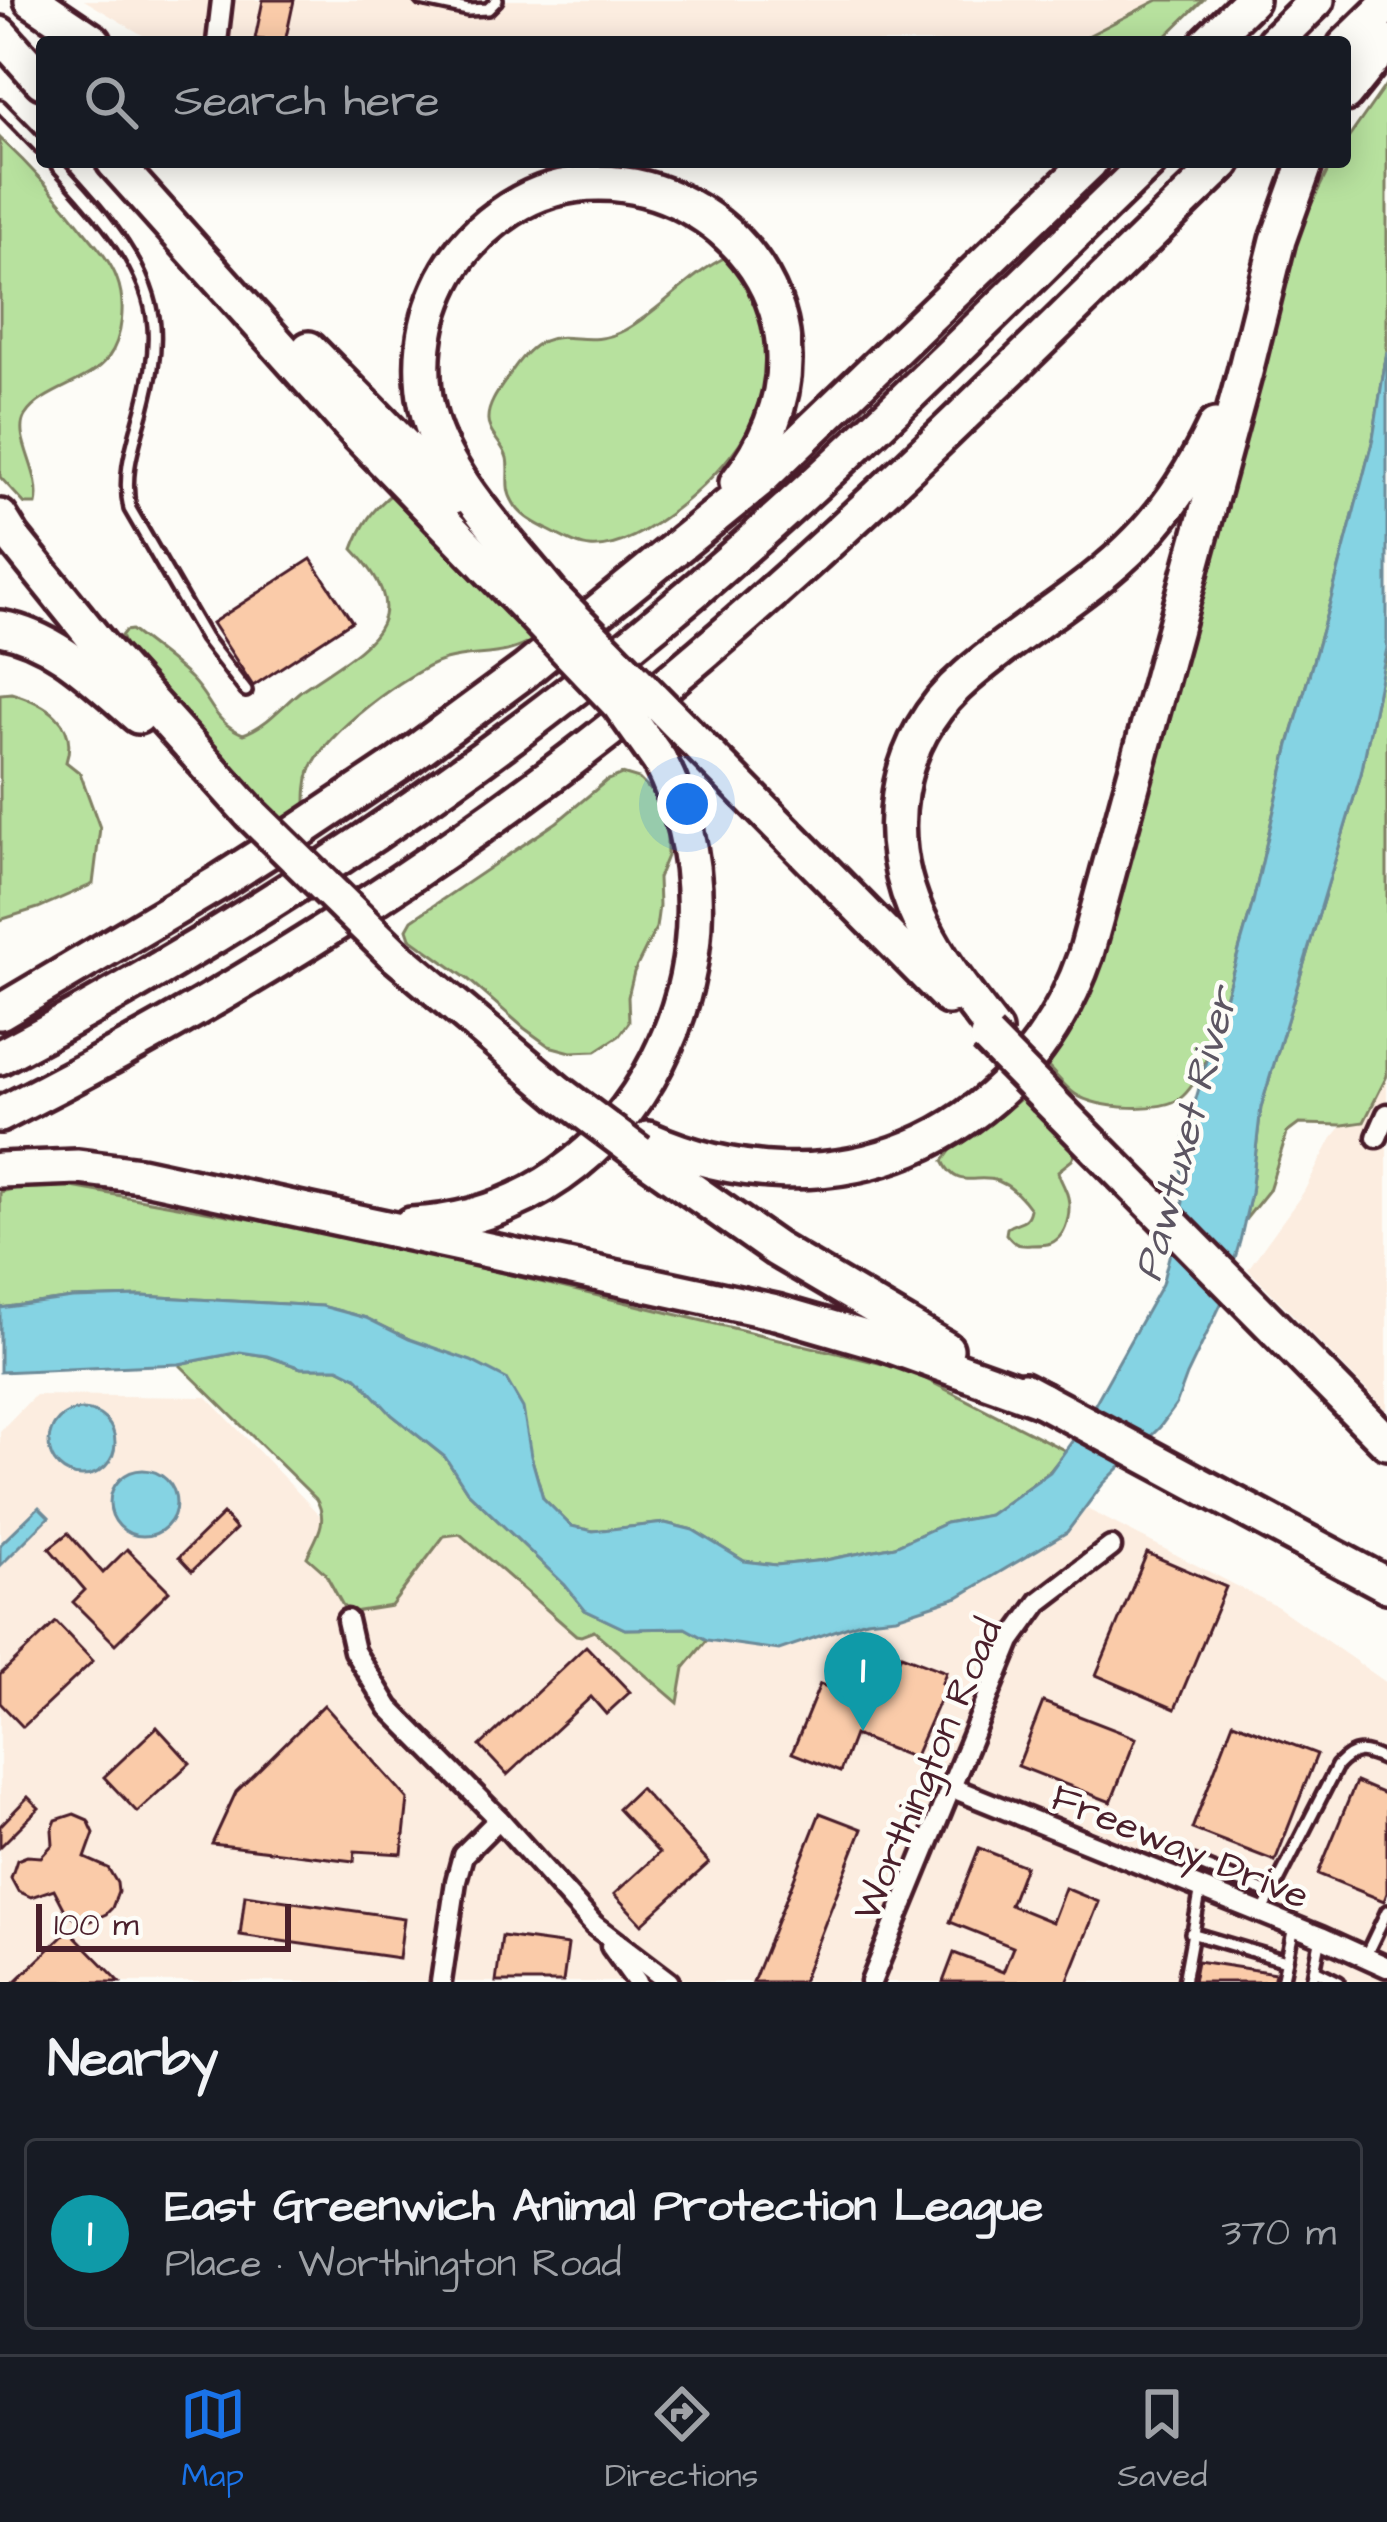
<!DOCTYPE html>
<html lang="en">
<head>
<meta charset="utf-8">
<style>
  :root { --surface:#171b24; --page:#242831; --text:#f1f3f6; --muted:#9ea1a6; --line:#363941; --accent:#1a73e8 }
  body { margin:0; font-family:"Architects Daughter",sans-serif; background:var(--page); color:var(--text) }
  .scale { position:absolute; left:36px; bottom:30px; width:255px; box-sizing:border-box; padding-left:12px; border:6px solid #4a1f2b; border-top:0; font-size:33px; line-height:42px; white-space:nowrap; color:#4a1f2b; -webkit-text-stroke:9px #fdfcf7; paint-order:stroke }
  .you { position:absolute; left:687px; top:804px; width:42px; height:42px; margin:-30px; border:9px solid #fff; border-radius:50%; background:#1a73e8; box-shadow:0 0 0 18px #1a73e833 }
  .badge { display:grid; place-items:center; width:78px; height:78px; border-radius:50%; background:var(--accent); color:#fff; font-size:39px; font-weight:700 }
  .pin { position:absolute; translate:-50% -99px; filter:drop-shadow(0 3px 6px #0008) }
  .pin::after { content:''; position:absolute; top:63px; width:42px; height:36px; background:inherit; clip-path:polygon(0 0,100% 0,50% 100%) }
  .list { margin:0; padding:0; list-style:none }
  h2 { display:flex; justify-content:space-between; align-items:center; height:156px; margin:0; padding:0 48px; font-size:51px }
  h2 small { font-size:39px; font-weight:400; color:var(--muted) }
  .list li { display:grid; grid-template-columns:78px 1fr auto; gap:36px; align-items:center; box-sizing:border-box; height:192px; margin:0 24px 24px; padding:0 24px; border:3px solid var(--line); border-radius:12px }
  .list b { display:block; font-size:45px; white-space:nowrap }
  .list p { margin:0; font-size:39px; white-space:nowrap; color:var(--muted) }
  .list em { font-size:39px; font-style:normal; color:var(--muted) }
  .icon { flex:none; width:66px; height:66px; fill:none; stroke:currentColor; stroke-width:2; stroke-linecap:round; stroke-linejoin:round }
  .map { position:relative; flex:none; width:1387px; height:1982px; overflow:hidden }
  .search { position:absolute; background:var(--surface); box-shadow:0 6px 30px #0003; left:36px; right:36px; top:36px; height:132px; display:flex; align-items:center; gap:30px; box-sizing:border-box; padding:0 42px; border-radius:12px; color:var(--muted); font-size:45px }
  .sheet { height:372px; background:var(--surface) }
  nav { display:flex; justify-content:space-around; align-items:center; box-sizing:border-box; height:168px; border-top:3px solid var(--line); background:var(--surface); font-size:33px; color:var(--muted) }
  nav a { display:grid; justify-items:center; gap:6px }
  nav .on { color:var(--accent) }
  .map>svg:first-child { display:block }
</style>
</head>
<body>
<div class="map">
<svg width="1387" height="1982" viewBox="0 0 1387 1982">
  <rect width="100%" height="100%" fill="#fdfcf7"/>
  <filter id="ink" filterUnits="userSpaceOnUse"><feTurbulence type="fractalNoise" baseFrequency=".00833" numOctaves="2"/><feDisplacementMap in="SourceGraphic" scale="24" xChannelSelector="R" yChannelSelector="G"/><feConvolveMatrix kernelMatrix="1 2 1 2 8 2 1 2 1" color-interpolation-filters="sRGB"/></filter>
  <g filter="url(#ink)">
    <g fill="#fcede0">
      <polygon points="84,0 1158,0 1076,42 154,42"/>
      <polygon points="1387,1076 1387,1411 1248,1269 1303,1193 1332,1138 1343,1125 1364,1121"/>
      <polygon points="35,1395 207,1397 390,1589 391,1606 445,1536 460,1534 576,1634 582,1636 594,1630 677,1702 684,1668 707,1640 779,1650 866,1620 896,1617 958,1597 1067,1532 1085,1508 1278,1607 1387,1683 1387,1982 0,1982 0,1431"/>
    </g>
    <g fill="#b7e19e" stroke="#808064" stroke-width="3">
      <polygon points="1158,0 1203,0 1160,42 1076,42"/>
      <path d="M1387,83V351L1373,439L1331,599L1289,744L1253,902L1208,1056C1201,1070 1194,1086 1183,1096C1164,1114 1095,1109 1075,1094C1065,1087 1057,1076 1048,1067L1063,1028L1289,260L1305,217L1332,162H1345V143Z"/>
      <path d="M0,138C31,167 60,199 86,233C97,246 111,262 117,279C126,302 123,338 108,358C90,383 42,389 25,416C12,437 43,474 36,504H25L0,477Z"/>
      <path d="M728,256C745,278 760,300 765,328C770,358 763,398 750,426C729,470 641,552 590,547C576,546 560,536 548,530C535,523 520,516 513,502C504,488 510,473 507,458C503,443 487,434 488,418C488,404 500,389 508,377C552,307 575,357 625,330C663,309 688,275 728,256Z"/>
      <path d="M394,492L534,639C505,659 476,651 445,660C409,670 322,735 310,771C306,783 306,795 306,808L280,827L132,662L121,636L125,631L131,630C151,646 173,661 191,679C212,700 212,721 243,734C266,727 283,704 303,689C363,647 424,624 353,549C362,524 373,509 394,492Z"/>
      <polygon points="1387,648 1387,1076 1364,1122 1343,1125 1299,1124 1287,1133 1269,1190 1245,1220 1251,1193 1261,1107 1361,774"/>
      <path d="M11,693C45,703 79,722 66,762L80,773L100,828L93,884L38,908L0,920V694Z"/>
      <polygon points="622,774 639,779 653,793 667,827 667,856 658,878 659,906 656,928 634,972 628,997 629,1022 619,1036 596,1051 571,1052 549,1046 524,1028 469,980 410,938 407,929 412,920 557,822 606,781"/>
      <path d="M1025,1095L1077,1149L1072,1160L1058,1171C1059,1178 1063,1183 1065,1189C1073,1205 1069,1235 1051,1243C1046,1245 1036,1245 1031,1245C1017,1246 1014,1244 1006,1234L1007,1228C1018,1220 1027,1225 1030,1209C1023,1199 1011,1186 998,1181C976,1173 957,1191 943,1161L953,1147L1000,1116Z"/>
      <polygon points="44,1182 361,1239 908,1370 1066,1451 1050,1471 990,1515 946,1523 895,1546 826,1560 776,1565 744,1561 693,1530 665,1523 593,1531 571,1526 543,1498 531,1456 409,1339 366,1318 321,1306 141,1296 72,1298 0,1308 0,1192"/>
      <path d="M240,1352L267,1356L301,1368H338L358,1378L392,1415L445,1457L467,1491L565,1585L585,1610L625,1629L685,1628L707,1640L684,1668L678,1703L594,1631L581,1636L576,1635L460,1534L444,1536L391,1606L347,1613L325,1573L307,1557C317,1536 329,1521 316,1499L179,1364Z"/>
    </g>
    <g fill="#85d3e3" stroke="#6d8b99" stroke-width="3">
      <polygon points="1387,351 1387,648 1361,774 1261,1107 1251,1193 1240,1241 1222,1302 1187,1375 1176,1405 1160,1427 1102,1485 1067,1532 958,1597 896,1617 866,1620 779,1650 707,1640 685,1628 625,1629 585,1610 565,1585 467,1491 445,1457 392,1415 358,1378 338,1368 301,1368 267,1356 240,1352 179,1364 0,1372 0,1308 72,1298 141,1296 322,1306 366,1318 409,1339 471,1361 506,1379 523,1408 531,1456 543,1498 571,1526 593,1531 665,1523 693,1530 744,1561 776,1565 826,1560 895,1546 946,1523 989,1515 1050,1472 1081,1429 1162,1284 1183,1202 1181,1174 1184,1140 1253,902 1289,745 1331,599 1373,439"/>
      <circle cx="82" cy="1443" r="33"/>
      <circle cx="143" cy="1503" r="33"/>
      <polygon points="39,1507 49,1517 0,1566 0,1545"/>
    </g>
    <g fill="#facba9" stroke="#4a1f2b" stroke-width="3">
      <polygon points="263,0 294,0 285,42 255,39"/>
      <polygon points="311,559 352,621 253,686 212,623"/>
      <polygon points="223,1514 236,1529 192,1571 179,1557"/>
      <polygon points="68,1533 103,1573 127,1549 169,1591 115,1644 73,1602 85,1590 49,1548"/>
      <polygon points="1147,1553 1226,1587 1175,1709 1096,1675"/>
      <polygon points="56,1622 93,1661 23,1727 0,1703 0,1675"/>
      <polygon points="586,1646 630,1692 606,1714 591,1697 507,1775 480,1746"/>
      <polygon points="879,1654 898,1661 901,1655 946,1672 942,1683 946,1685 914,1758 854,1735 840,1772 792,1753 820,1684 861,1700"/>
      <polygon points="1043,1702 1136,1738 1111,1802 1018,1766"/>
      <polygon points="324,1705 408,1799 402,1854 355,1851 354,1861 212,1844 236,1792"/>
      <polygon points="1233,1722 1317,1754 1275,1861 1192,1829"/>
      <polygon points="157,1727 190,1763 137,1812 104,1777"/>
      <polygon points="1356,1782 1387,1795 1387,1893 1384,1901 1318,1874"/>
      <polygon points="640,1788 709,1863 642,1924 614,1894 659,1853 618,1809"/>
      <polygon points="28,1797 39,1808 0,1847 0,1826"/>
      <polygon points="820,1813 862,1829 802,1982 753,1982"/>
      <polygon points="74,1814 88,1820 94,1833 85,1858 108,1868 117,1883 118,1892 112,1908 106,1914 90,1921 77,1920 66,1912 54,1889 31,1897 18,1891 11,1878 17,1860 27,1856 41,1857 53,1844 52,1830 56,1820"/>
      <polygon points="979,1848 1025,1866 1010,1905 1052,1922 1065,1888 1099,1902 1067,1982 943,1982 954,1953 1003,1972 1013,1947 950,1922"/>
      <polygon points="245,1895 404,1918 399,1958 240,1935"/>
      <polygon points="69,1930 120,1982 15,1982"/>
      <polygon points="502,1936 568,1945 563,1982 496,1982"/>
      <polygon points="1197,1961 1275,1973 1273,1982 1193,1982"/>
    </g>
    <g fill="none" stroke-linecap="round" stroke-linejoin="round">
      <g stroke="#4a1f2b" stroke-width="18">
        <g id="service">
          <polyline points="421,0 468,10 488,9 497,0"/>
          <polyline points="0,106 42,149"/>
          <path d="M54,162C95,208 149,262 154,326C156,355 150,382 143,409C134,443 122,474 130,509L205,638L246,691"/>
          <polyline points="1186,1859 1270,1894"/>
          <path d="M1262,1913L1337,1766C1356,1746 1364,1751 1387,1761"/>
          <polyline points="1191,1933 1286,1961"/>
          <polyline points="1366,1955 1387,1911"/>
          <polyline points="1315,1970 1339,1982"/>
          <polyline points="1184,1982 1201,1888"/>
          <polyline points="1282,1982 1294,1927"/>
          <polyline points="1312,1982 1321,1937"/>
        </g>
      </g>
      <g stroke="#4a1f2b" stroke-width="27">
        <g id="minor">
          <polyline points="217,42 222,0"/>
          <polyline points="1377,1137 1387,1114"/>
          <polyline points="347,1620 354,1651 389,1708 499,1819 594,1925 669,1982"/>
          <polyline points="950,1787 1321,1937 1387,1967"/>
          <polyline points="611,1946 637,1982"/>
          <polyline points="441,1982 456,1881 463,1855 499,1819"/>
          <polyline points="871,1982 1011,1641 1039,1602 1111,1547"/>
        </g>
      </g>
      <g stroke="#4a1f2b" stroke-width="42">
        <g id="motorway">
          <polyline points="32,0 94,42"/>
          <polyline points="0,34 42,81"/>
          <polyline points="1208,42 1251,0"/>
          <polyline points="1274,42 1317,0"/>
          <polyline points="1345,46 1387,5"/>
          <polyline points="1345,94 1387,42"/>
          <polyline points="114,162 358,434 531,612"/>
          <polyline points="309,349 454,496"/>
          <polyline points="0,517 13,538 101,647 250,813"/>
          <path d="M552,596C514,549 462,496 438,441C417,394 418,337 439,290C454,255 479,229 510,209C622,137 782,224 784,357C785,403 765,447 737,483"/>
          <path d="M0,628C56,638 96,680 138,716"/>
          <polyline points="690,736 948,997"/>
          <polyline points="394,954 559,1093"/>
          <polyline points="0,1012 218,883 296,833 399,764 525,671 757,482 1090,162"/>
          <path d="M994,1031C968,997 941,964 922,925C879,839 892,740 967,676C1022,628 1088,593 1139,540C1171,507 1195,468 1215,426"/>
          <path d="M0,1057C239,932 464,784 672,610C839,470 992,313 1149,162"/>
          <polyline points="1047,1098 1387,1442"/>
          <path d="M0,1115C229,999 448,862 647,700C851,533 1035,344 1224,162"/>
          <path d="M648,1139C829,1219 1020,1145 1086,954L1245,372L1278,240L1306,162"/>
          <polyline points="639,1153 776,1249 946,1349"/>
          <polyline points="0,1170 78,1167 140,1175 776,1312 883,1343 1042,1400"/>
          <path d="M411,1225C638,1215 759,952 659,760"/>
          <polyline points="1023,1390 1387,1585"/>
        </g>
      </g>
      <use href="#service" stroke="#fdfcf7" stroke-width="9"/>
      <use href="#minor" stroke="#fdfcf7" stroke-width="18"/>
      <use href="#motorway" stroke="#fdfcf7" stroke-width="33"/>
      <g stroke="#4a1f2b" stroke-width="42" stroke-linecap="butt">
        <g id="motorway-bridge">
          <polyline points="552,596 690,736"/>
          <polyline points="531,612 619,704 659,760"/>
          <polyline points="250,813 394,954"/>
          <polyline points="987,1037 1047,1098"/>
          <polyline points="559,1093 639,1153"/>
        </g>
      </g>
      <use href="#motorway-bridge" stroke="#fdfcf7" stroke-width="33"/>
    </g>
  </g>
  <g text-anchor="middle" stroke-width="9" stroke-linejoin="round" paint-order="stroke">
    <g font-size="39" fill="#4a1f2b" stroke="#fdfcf7">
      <text transform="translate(926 1769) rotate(-67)" y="14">Worthington Road</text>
      <text transform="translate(1181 1845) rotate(22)" y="14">Freeway Drive</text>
    </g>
    <g font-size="42" font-style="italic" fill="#5c5562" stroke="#fdfcf7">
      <text transform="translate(1184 1134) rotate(-75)" y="15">Pawtuxet River</text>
    </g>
  </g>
</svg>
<div class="scale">100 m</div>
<div class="you"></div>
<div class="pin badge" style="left:863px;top:1731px;background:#0f9aa8">1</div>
<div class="search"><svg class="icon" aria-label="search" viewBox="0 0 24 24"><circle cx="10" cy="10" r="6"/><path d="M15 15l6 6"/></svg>Search here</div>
</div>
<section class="sheet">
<h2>Nearby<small></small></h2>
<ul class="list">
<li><span class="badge" style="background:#0f9aa8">1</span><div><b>East Greenwich Animal Protection League</b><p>Place · Worthington Road</p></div><em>370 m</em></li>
</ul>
</section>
<nav>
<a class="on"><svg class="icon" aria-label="map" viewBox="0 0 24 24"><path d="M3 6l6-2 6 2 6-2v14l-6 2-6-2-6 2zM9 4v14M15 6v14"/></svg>Map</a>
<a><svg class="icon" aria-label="directions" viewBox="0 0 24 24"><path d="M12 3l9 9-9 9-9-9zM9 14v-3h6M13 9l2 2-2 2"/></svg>Directions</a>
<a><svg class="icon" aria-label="saved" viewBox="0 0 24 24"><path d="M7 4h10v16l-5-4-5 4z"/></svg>Saved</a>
</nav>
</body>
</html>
